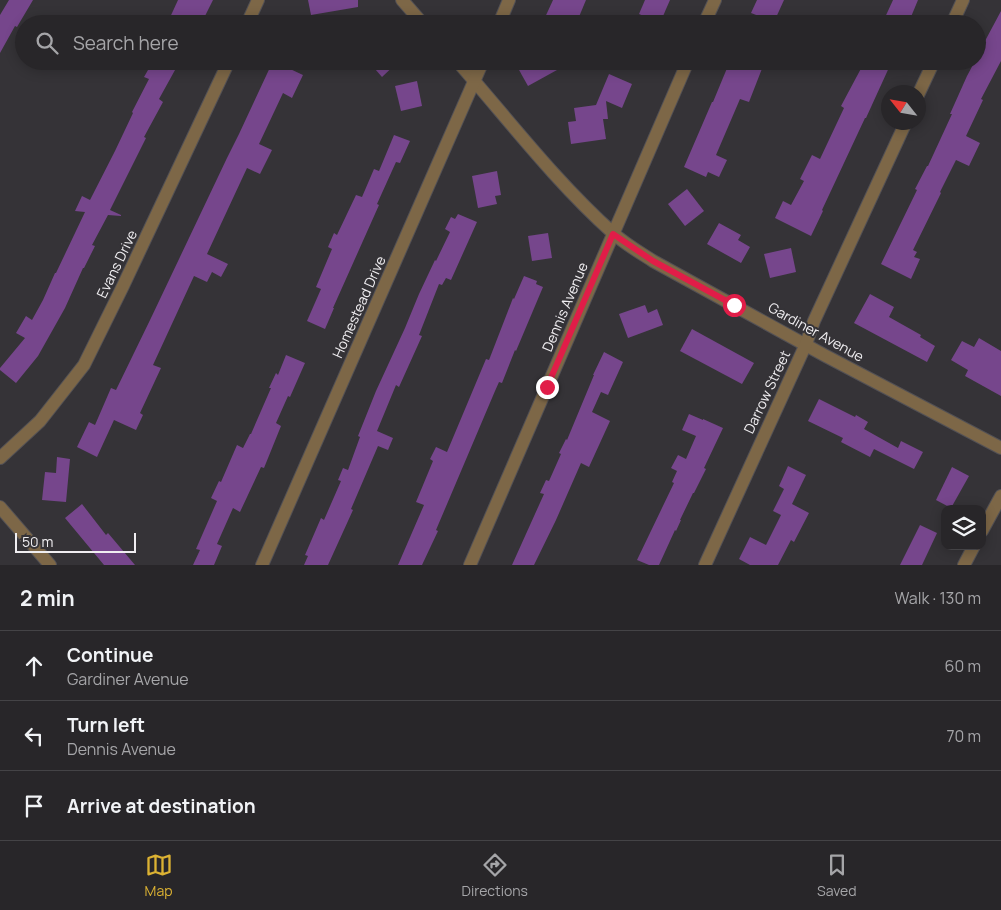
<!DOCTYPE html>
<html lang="en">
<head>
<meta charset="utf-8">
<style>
  :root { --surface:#282629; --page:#302e31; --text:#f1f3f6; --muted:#a5a5a8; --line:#444346; --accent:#dcb233 }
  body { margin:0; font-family:Manrope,sans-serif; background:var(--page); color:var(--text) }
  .controls { position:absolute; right:15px; bottom:15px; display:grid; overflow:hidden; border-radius:10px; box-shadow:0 2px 12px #0003 }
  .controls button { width:45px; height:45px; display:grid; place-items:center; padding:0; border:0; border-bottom:1px solid var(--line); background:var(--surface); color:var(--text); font:25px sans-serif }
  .compass { position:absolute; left:881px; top:85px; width:45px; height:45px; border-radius:50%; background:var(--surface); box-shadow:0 2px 12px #0003; rotate:301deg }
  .scale { position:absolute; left:15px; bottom:12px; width:121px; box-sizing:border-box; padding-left:5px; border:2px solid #f0eef1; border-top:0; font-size:14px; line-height:18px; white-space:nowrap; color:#f0eef1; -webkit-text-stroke:4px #353337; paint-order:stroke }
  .stop { position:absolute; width:15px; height:15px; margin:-11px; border:4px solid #e11d48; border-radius:50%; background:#fff }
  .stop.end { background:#e11d48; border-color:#fff; box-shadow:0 1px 5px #0008 }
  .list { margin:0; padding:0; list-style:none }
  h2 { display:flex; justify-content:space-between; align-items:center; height:65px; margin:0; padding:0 20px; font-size:21px }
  h2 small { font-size:16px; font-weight:400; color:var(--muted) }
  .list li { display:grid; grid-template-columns:32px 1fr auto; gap:15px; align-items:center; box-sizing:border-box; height:70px; padding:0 20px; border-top:1px solid var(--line) }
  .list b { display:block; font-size:19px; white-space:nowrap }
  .list p { margin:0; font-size:16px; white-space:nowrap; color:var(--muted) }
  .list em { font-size:16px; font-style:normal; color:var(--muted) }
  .icon { flex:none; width:28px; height:28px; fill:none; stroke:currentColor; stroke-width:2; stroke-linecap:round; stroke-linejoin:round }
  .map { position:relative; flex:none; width:1001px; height:565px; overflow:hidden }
  .search { position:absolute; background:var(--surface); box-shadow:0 2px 12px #0003; left:15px; right:15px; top:15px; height:55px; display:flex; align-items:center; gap:12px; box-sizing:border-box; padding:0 18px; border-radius:28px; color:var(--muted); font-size:19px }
  .sheet { height:275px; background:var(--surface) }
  nav { display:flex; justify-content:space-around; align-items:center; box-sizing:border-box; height:70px; border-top:1px solid var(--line); background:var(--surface); font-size:14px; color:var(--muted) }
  nav a { display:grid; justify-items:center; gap:2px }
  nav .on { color:var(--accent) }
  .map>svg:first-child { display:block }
</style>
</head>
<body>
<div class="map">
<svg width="1001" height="565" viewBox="0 0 1001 565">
  <rect width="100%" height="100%" fill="#353337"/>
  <g fill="#76468c">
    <polygon points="9,0 33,0 17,27 15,26 0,53 0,15"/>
    <polygon points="178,0 213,0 201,24 167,24"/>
    <polygon points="308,0 358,0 358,7 311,15"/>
    <polygon points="553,0 586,0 576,24 542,24"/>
    <polygon points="645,0 670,0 660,23 639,14"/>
    <polygon points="757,0 784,0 774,22 751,13"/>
    <polygon points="893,0 918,0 908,24 882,24"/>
    <polygon points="1001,11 1001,61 981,99 983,100 966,136 980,143 969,166 956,160 940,192 941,193 913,250 917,252 914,257 920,259 911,279 881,264 917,190 915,189 927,166 928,166 952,114 950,114 967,76 975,61 977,61 977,56"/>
    <polygon points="131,61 180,61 159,99 163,102 144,137 146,138 110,210 121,215 121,216 108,215 92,245 95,246 84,268 83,268 65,308 38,356 16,383 0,370 0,368 25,338 16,333 26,316 32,320 43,300 55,273 56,273 85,212 75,211 82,196 90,200 115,151 133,113 132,112 149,79 144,77 148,70"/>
    <polygon points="273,61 303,75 292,98 283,93 259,144 272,150 260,174 247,168 207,254 228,264 221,277 212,272 207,282 194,276 153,365 161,368 140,413 143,415 136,430 114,420 97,457 77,447 89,422 95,425 111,388 116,390 151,318 227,158 239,134"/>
    <polygon points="368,61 399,61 382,77"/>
    <polygon points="514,61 552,61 557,70 528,86"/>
    <polygon points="730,61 765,61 749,102 740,99 716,155 727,160 719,177 708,172 706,177 684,167 712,102 713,102"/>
    <polygon points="865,61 892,61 866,118 865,118 822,210 823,211 811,236 775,218 783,201 791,205 804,181 800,179 812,155 820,159 844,108 841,106"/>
    <polygon points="609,74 632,84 622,108 606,101 608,119 603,119 606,139 571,144 568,122 576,121 574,108 596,105"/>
    <polygon points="417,81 422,106 401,111 395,86"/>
    <polygon points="394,135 410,141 400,163 396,162 377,204 379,205 333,308 334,308 325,329 307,321 321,289 316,287 332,249 328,247 334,233 337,235 356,195 362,197 374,169 379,171"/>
    <polygon points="497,171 501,195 495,196 497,204 478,208 472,176"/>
    <polygon points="687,189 704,211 685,226 668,204"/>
    <polygon points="458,214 477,222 451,280 446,278 442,285 439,284 419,335 422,336 399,387 396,385 377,431 393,438 388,450 378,446 351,509 353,510 328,565 304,565 308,556 305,555 321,518 324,520 341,481 338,480 343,468 348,470 360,437 358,436 376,391 405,328 419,294 435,260 436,261 450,232 445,229 451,217 455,219"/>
    <polygon points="719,223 741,235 738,240 750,247 741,263 707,244"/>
    <polygon points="548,233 552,258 532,261 528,236"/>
    <polygon points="791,248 796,272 770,278 764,254"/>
    <polygon points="524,276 537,281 536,284 543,287 516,351 515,350 502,383 499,382 495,391 453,490 436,530 438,531 422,565 398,565 424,505 416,502 433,461 430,459 436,447 447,452 486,359 489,360 513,298 514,299"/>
    <polygon points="870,294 894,307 889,317 921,335 920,337 935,346 927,362 854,323"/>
    <polygon points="645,305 648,313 657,309 663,325 628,338 619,314"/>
    <polygon points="692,329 754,363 742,384 680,351"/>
    <polygon points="979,338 1001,351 1001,396 965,376 968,370 951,360 962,341 974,347"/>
    <polygon points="604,352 623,362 608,395 601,392 592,412 610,421 589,467 581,463 556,520 534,565 512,565 544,494 540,493 546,480 549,481 561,454 559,453 566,439 567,440 594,375 593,375"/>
    <polygon points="286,355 305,363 290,397 288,396 276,423 281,426 264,468 261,467 240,512 233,508 217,544 222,546 214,565 193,565 200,550 196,549 217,501 211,498 219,481 221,482 237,445 243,448 250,434 251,434 271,388 269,388 276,373 278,375"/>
    <polygon points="819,399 855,417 856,415 868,422 864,429 898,448 901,441 923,452 914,469 874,449 870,457 841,442 843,438 808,421"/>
    <polygon points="689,414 703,420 703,419 723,428 704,468 706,469 694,493 693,493 680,520 681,520 676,531 675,530 659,565 649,565 637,560 674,483 672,482 677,471 671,468 678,455 686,459 696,436 682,430"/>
    <polygon points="57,457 70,459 66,502 42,500 45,472 56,473"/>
    <polygon points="788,466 806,475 792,504 809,513 794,542 791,540 778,565 750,565 739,559 750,537 766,545 781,515 773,511 784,489 779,486"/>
    <polygon points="952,467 969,476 951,508 936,500"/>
    <polygon points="82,504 106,535 108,533 135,565 104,565 65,518"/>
    <polygon points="920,525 937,533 922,565 900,565"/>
  </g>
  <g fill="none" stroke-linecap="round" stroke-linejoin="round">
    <g stroke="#535155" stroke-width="14">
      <g id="minor">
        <polyline points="402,0 423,24"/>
        <polyline points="247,24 258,0"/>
        <polyline points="499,24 509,0"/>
        <polyline points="704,24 715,0"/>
        <polyline points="952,24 963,0"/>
        <path d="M457,61C508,119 555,181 613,233C625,244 639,252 653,261L824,355L1001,448"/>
        <polyline points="918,95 934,61"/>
        <polyline points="0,458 40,421 84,365 123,286 229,61"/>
        <polyline points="0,507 50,565"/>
        <polyline points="982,531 1001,496"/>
        <polyline points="262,565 483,61"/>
        <polyline points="470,565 688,61"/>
        <polyline points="705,565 806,344 814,321 906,122"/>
        <polyline points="964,565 974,546"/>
      </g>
    </g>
    <use href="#minor" stroke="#7d6747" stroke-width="12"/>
  </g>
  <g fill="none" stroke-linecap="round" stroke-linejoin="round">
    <polyline stroke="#e11d48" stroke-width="6" points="547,387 613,234 653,261 734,305"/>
  </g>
  <g text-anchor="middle" stroke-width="4" stroke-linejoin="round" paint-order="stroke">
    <g font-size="14" fill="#f0eef1" stroke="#353337">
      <text transform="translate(117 264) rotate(-64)" y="5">Evans Drive</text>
      <text transform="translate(359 307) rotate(-66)" y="5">Homestead Drive</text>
      <text transform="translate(565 307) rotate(-67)" y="5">Dennis Avenue</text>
      <text transform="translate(816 332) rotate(29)" y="5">Gardiner Avenue</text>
      <text transform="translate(767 392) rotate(-65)" y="5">Darrow Street</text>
    </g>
  </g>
</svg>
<div class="controls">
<button><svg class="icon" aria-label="layers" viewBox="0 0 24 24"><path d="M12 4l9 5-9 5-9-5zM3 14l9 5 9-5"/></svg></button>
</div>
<svg class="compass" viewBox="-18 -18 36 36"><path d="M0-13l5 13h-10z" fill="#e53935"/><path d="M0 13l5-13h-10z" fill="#a5a5a8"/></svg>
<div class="scale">50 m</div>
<div class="stop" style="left:734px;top:305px"></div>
<div class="stop end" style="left:547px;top:387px"></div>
<div class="search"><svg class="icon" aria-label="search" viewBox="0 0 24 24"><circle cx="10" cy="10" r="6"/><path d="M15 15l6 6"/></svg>Search here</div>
</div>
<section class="sheet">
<h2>2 min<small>Walk · 130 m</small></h2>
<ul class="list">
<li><svg class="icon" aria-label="ahead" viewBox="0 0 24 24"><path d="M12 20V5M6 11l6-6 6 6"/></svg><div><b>Continue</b><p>Gardiner Avenue</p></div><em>60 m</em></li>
<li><svg class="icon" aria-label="left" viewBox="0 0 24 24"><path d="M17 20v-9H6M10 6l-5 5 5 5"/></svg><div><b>Turn left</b><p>Dennis Avenue</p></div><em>70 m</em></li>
<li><svg class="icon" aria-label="arrive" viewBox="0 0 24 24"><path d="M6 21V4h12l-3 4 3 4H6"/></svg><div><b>Arrive at destination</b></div></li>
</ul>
</section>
<nav>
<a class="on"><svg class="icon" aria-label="map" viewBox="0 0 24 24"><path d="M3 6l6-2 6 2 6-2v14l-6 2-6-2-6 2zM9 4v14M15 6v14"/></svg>Map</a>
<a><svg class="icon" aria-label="directions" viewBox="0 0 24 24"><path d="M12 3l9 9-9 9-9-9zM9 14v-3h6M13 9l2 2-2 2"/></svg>Directions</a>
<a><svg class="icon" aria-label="saved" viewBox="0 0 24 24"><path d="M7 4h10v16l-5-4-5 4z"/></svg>Saved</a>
</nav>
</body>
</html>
